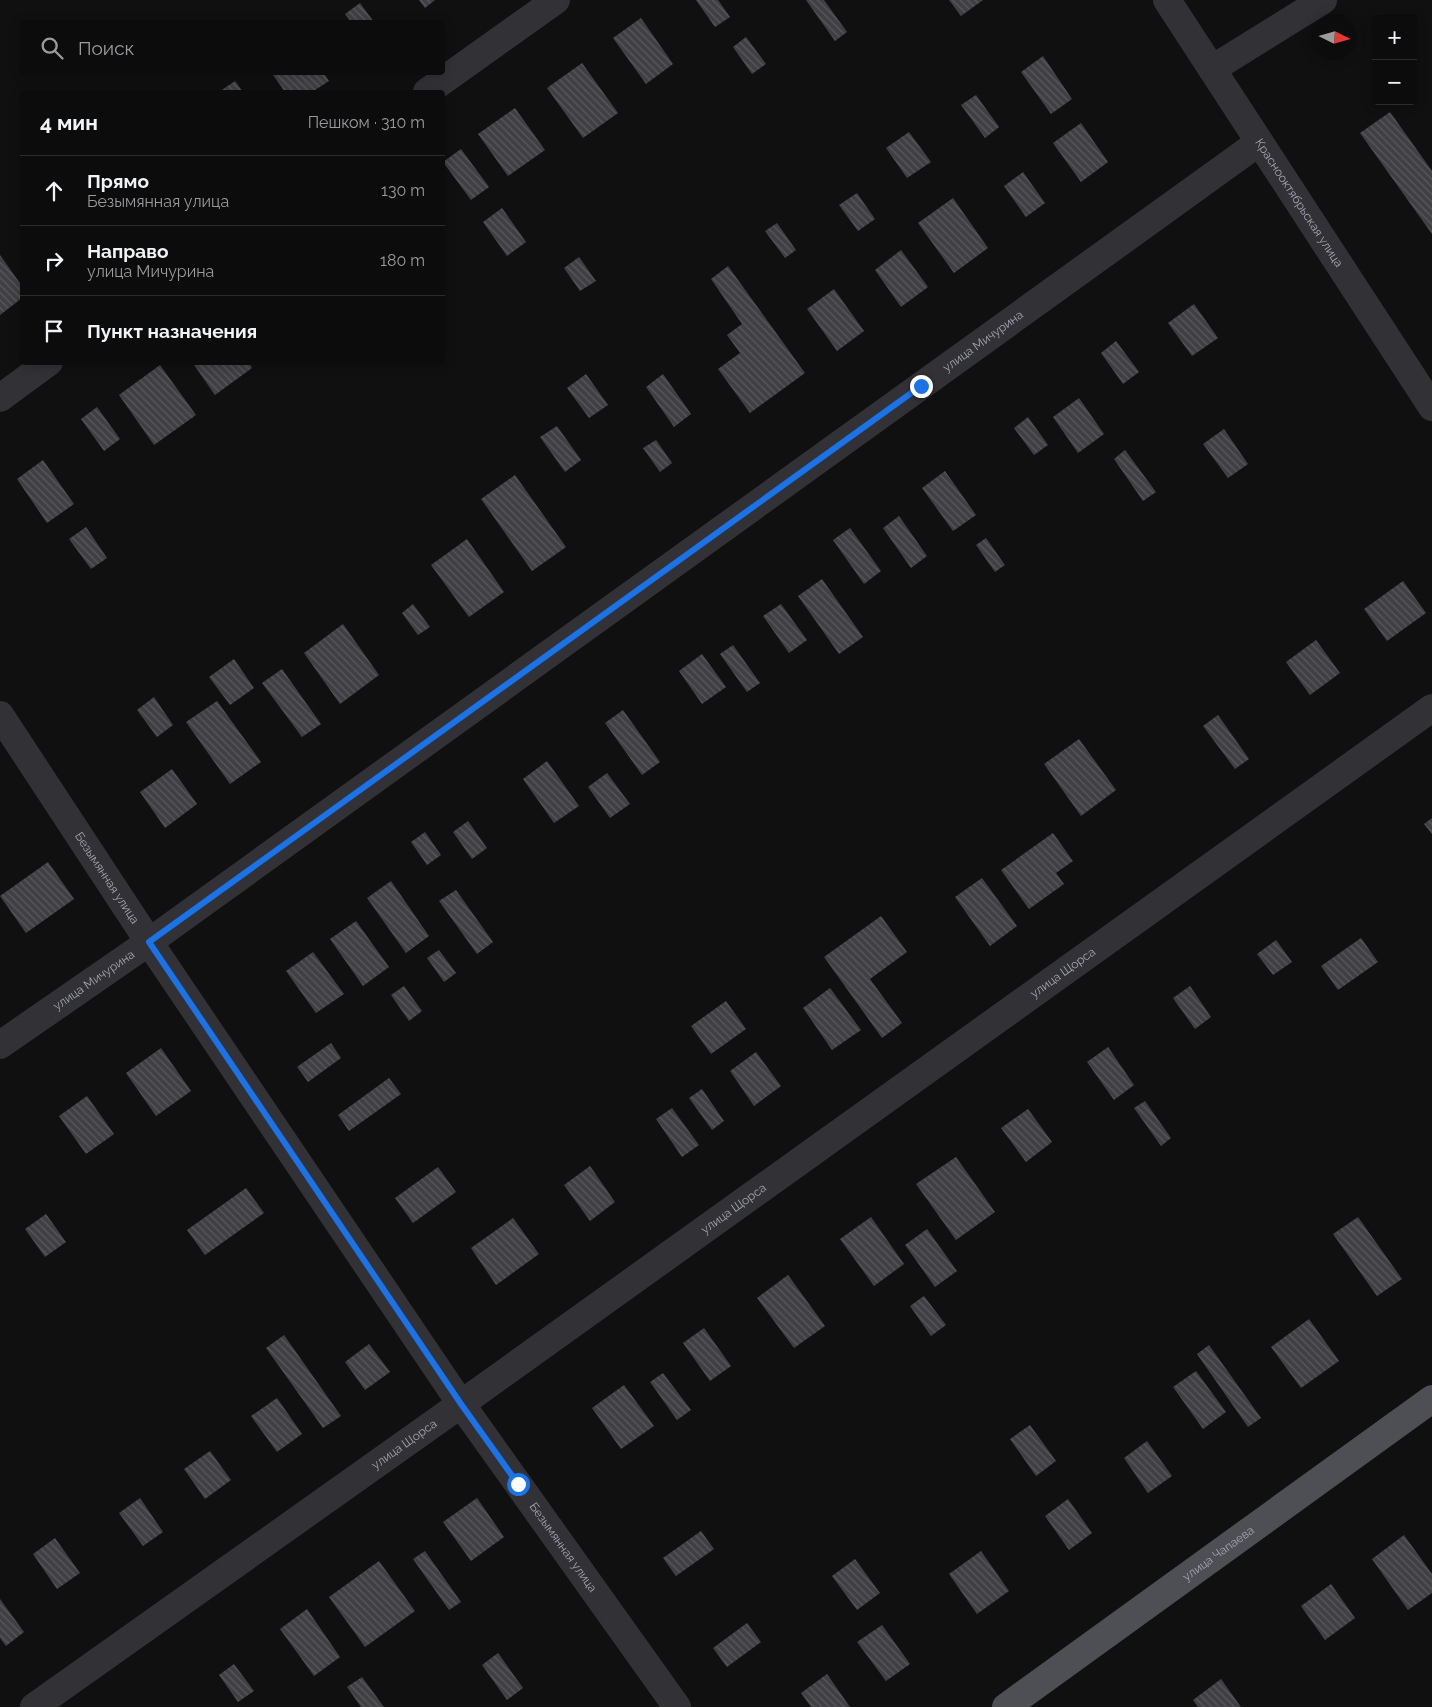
<!DOCTYPE html>
<html lang="ru">
<meta charset="utf-8">
<style>
body{margin:0;font-family:Raleway,sans-serif;background:#1a1a1b;color:#f1f3f6}
.controls{position:absolute;right:15px;top:15px;display:grid;overflow:hidden;border-radius:5px;box-shadow:0 2px 12px #0003}
.controls button{width:45px;height:45px;display:grid;place-items:center;padding:0;border:0;border-bottom:1px solid #2c2c2e;background:#0c0c0d;color:#f1f3f6;font:25px sans-serif}
.compass{position:absolute;left:1312px;top:15px;width:45px;height:45px;border-radius:50%;background:#0c0c0d;box-shadow:0 2px 12px #0003;rotate:95deg}
.stop{position:absolute;width:15px;height:15px;margin:-11px;border:4px solid #1a73e8;border-radius:50%;background:#fff}
.stop.end{background:#1a73e8;border-color:#fff;box-shadow:0 1px 5px #0008}
.list{margin:0;padding:0;list-style:none}
h2{display:flex;justify-content:space-between;align-items:center;height:65px;margin:0;padding:0 20px;font-size:21px}
h2 small{font-size:16px;font-weight:400;color:#9a9b9d}
.list li{display:grid;grid-template-columns:32px 1fr auto;gap:15px;align-items:center;box-sizing:border-box;height:70px;padding:0 20px;border-top:1px solid #2c2c2e}
.list b{display:block;font-size:19px;white-space:nowrap}
.list p{margin:0;font-size:16px;white-space:nowrap;color:#9a9b9d}
.list em{font-size:16px;font-style:normal;color:#9a9b9d}
.icon{flex:none;width:28px;height:28px;fill:none;stroke:currentColor;stroke-width:2;stroke-linecap:round;stroke-linejoin:round}
.map{position:relative;flex:none;width:1432px;height:1707px;overflow:hidden}
.search{position:absolute;background:#0c0c0d;box-shadow:0 2px 12px #0003;left:20px;top:20px;width:425px;height:55px;display:flex;align-items:center;gap:12px;box-sizing:border-box;padding:0 18px;border-radius:5px;color:#9a9b9d;font-size:19px}
.panel{position:absolute;background:#0c0c0d;box-shadow:0 2px 12px #0003;left:20px;top:90px;width:425px;height:275px;border-radius:5px}
.map>svg:first-child{display:block}
.building{fill:url(#building-back-hatch)}
.lines{fill:none;stroke-linecap:round;stroke-linejoin:round}
.minor{stroke:#323236;stroke-width:28}
.major{stroke:#4e4f55;stroke-width:28}
.route{stroke:#1a73e8;stroke-width:6}
.labels{text-anchor:middle;dominant-baseline:central;stroke-width:5;stroke-linejoin:round;paint-order:stroke}
.street-label{font-size:12px;fill:#a3a5b1;stroke:#0b0b0c}
</style>
<div class="map">
<svg width="1432" height="1707" viewBox="0 0 1432 1707">
<defs>
<pattern id="building-back-hatch" width="6" height="6" patternUnits="userSpaceOnUse" patternTransform="scale(1.25)"><rect width="6" height="6" fill="#404044"/><path d="M-1 5l2 2M0 0l6 6M5-1l2 2" fill="none" stroke="#58595d"/></pattern>
</defs>
<rect width="100%" height="100%" fill="#101011"/>
<!-- building -->
<g class="building">
<path d="M419,0h16l-10,8z"/>
<path d="M696,0h22l12,17 -15,10z"/>
<path d="M806,0h18l23,32 -12,9z"/>
<path d="M949,0h34l-22,16z"/>
<path d="M360,3l14,19h-23l-6,-8z"/>
<path d="M641,18l32,46 -27,20 -33,-46z"/>
<path d="M746,37l20,27 -14,10 -19,-27z"/>
<path d="M1043,56l29,43 -21,15 -30,-42z"/>
<path d="M582,63l36,50 -35,25 -36,-50z"/>
<path d="M271,72h52l6,9 -17,11h-27z"/>
<path d="M235,81l8,11h-24z"/>
<path d="M976,95l23,32 -14,11 -24,-33z"/>
<path d="M515,108l30,42 -37,26 -30,-42z"/>
<path d="M1390,112l42,59v63l-72,-101z"/>
<path d="M1081,123l27,39 -27,20 -28,-39z"/>
<path d="M909,132l22,30 -24,16 -21,-30z"/>
<path d="M461,149l28,38 -18,13 -28,-38z"/>
<path d="M1023,172l22,31 -19,14 -22,-31z"/>
<path d="M857,193l18,26 -17,12 -19,-26z"/>
<path d="M953,198l35,50 -34,25 -36,-50z"/>
<path d="M502,208l24,34 -19,14 -24,-34z"/>
<path d="M777,223l19,27 -11,8 -20,-27z"/>
<path d="M901,250l27,37 -27,20 -26,-37z"/>
<path d="M0,255l22,31v12l-22,17z"/>
<path d="M579,257l17,24 -16,10 -16,-23z"/>
<path d="M728,266l77,107 -55,40 -32,-44 22,-16 -13,-18 15,-11 -31,-45z"/>
<path d="M834,289l30,42 -27,20 -30,-42z"/>
<path d="M1194,304l24,34 -26,18 -24,-33z"/>
<path d="M1116,341l23,31 -16,12 -22,-31z"/>
<path d="M192,362h57l3,6 -37,27z"/>
<path d="M160,365l36,50 -42,30 -35,-50z"/>
<path d="M586,374l22,31 -19,13 -22,-30z"/>
<path d="M663,374l28,40 -17,13 -28,-40z"/>
<path d="M1079,398l25,36 -26,19 -25,-36z"/>
<path d="M97,407l23,32 -16,12 -23,-32z"/>
<path d="M1028,417l20,28 -14,10 -20,-27z"/>
<path d="M557,426l24,34 -16,12 -25,-35z"/>
<path d="M1224,429l24,35 -20,14 -25,-34z"/>
<path d="M656,440l16,23 -12,9 -17,-24z"/>
<path d="M1125,450l31,42 -13,9 -29,-42z"/>
<path d="M43,460l31,44 -27,19 -30,-44z"/>
<path d="M945,471l31,44 -23,16 -31,-43z"/>
<path d="M515,475l51,72 -34,24 -51,-72z"/>
<path d="M899,516l28,40 -16,12 -28,-40z"/>
<path d="M86,527l21,31 -16,11 -22,-30z"/>
<path d="M850,528l31,43 -17,13 -31,-44z"/>
<path d="M986,538l19,27 -10,7 -19,-27z"/>
<path d="M467,539l37,53 -35,25 -38,-52z"/>
<path d="M822,579l41,58 -24,17 -41,-58z"/>
<path d="M1403,581l23,32 -39,28 -23,-32z"/>
<path d="M413,604l17,23 -12,8 -16,-22z"/>
<path d="M781,604l26,36 -18,13 -26,-37z"/>
<path d="M343,624l36,51 -39,29 -36,-51z"/>
<path d="M1316,640l24,33 -30,22 -24,-33z"/>
<path d="M733,645l27,38 -13,9 -27,-38z"/>
<path d="M702,654l24,33 -24,17 -23,-33z"/>
<path d="M234,659l20,29 -24,17 -21,-28z"/>
<path d="M282,669l39,55 -19,13 -40,-54z"/>
<path d="M154,697l19,28 -16,12 -20,-27z"/>
<path d="M217,701l44,61 -31,22 -44,-62z"/>
<path d="M623,710l37,52 -18,13 -37,-52z"/>
<path d="M1218,715l31,44 -14,10 -32,-43z"/>
<path d="M1079,739l37,51 -35,26 -37,-52z"/>
<path d="M547,761l32,45 -25,17 -31,-44z"/>
<path d="M172,769l25,35 -32,24 -25,-36z"/>
<path d="M607,773l23,31 -20,14 -22,-31z"/>
<path d="M1432,818v16l-8,-10z"/>
<path d="M468,821l19,27 -15,11 -19,-27z"/>
<path d="M425,832l16,23 -14,10 -16,-23z"/>
<path d="M1053,833l20,28 -17,12 8,11 -35,25 -28,-39z"/>
<path d="M48,862l26,37 -48,34 -26,-37z"/>
<path d="M982,878l35,48 -27,20 -35,-49z"/>
<path d="M391,881l38,55 -23,17 -39,-55z"/>
<path d="M456,890l37,52 -16,12 -38,-53z"/>
<path d="M881,916l26,36 -37,27 32,44 -20,15 -58,-81z"/>
<path d="M356,921l33,46 -26,19 -33,-47z"/>
<path d="M1361,938l17,24 -40,28 -17,-24z"/>
<path d="M1276,940l16,22 -19,13 -16,-21z"/>
<path d="M439,950l17,23 -12,9 -17,-24z"/>
<path d="M313,952l31,42 -28,19 -30,-42z"/>
<path d="M404,986l18,25 -13,10 -18,-26z"/>
<path d="M1190,986l21,31 -16,12 -22,-31z"/>
<path d="M830,988l31,42 -29,20 -29,-42z"/>
<path d="M726,1001l20,28 -35,25 -20,-28z"/>
<path d="M331,1043l10,15 -33,24 -11,-15z"/>
<path d="M1108,1047l26,38 -20,15 -27,-38z"/>
<path d="M161,1048l30,43 -35,25 -30,-43z"/>
<path d="M756,1052l25,34 -27,20 -24,-35z"/>
<path d="M389,1078l12,16 -52,37 -11,-16z"/>
<path d="M702,1089l22,32 -12,9 -23,-32z"/>
<path d="M87,1096l27,38 -28,20 -27,-38z"/>
<path d="M1145,1101l26,37 -10,8 -27,-38z"/>
<path d="M672,1108l27,37 -17,12 -26,-38z"/>
<path d="M1028,1109l24,33 -26,20 -25,-34z"/>
<path d="M956,1157l39,55 -39,28 -40,-56z"/>
<path d="M590,1166l25,36 -25,19 -26,-36z"/>
<path d="M438,1167l18,25 -43,31 -18,-25z"/>
<path d="M246,1188l18,25 -59,42 -18,-25z"/>
<path d="M46,1214l20,28 -21,15 -20,-28z"/>
<path d="M871,1217l33,47 -30,22 -34,-47z"/>
<path d="M1358,1217l44,62 -25,17 -44,-62z"/>
<path d="M513,1218l26,36 -43,31 -25,-37z"/>
<path d="M927,1229l30,42 -22,16 -30,-42z"/>
<path d="M788,1275l37,51 -31,22 -37,-50z"/>
<path d="M924,1296l22,29 -15,11 -21,-30z"/>
<path d="M1309,1319l30,42 -38,27 -30,-41z"/>
<path d="M704,1328l27,38 -21,15 -27,-38z"/>
<path d="M284,1335l57,81 -18,12 -57,-80z"/>
<path d="M369,1344l21,28 -25,18 -20,-28z"/>
<path d="M1209,1345l52,73 -13,9 -51,-73z"/>
<path d="M1196,1371l30,41 -23,17 -30,-42z"/>
<path d="M663,1373l28,37 -14,10 -27,-38z"/>
<path d="M624,1385l30,41 -33,23 -29,-41z"/>
<path d="M277,1398l25,36 -25,18 -26,-36z"/>
<path d="M1030,1425l26,36 -20,15 -26,-37z"/>
<path d="M1147,1441l25,35 -24,17 -24,-35z"/>
<path d="M210,1451l21,29 -26,19 -21,-30z"/>
<path d="M140,1498l23,34 -20,14 -24,-33z"/>
<path d="M477,1498l27,39 -33,24 -28,-39z"/>
<path d="M1068,1499l24,34 -23,17 -24,-34z"/>
<path d="M701,1531l13,18 -38,27 -13,-18z"/>
<path d="M1404,1535l28,39v19l-24,17 -36,-51z"/>
<path d="M55,1538l25,35 -23,16 -24,-35z"/>
<path d="M425,1551l36,51 -12,8 -36,-51z"/>
<path d="M981,1551l28,40 -32,23 -28,-40z"/>
<path d="M855,1559l25,34 -23,17 -25,-34z"/>
<path d="M379,1561l36,50 -50,36 -36,-50z"/>
<path d="M1331,1584l24,34 -30,22 -24,-34z"/>
<path d="M0,1599l24,33 -18,14 -6,-8z"/>
<path d="M307,1609l33,48 -26,19 -34,-47z"/>
<path d="M747,1623l14,19 -34,25 -14,-19z"/>
<path d="M882,1625l28,39 -24,17 -29,-39z"/>
<path d="M498,1653l25,35 -16,12 -25,-35z"/>
<path d="M234,1664l20,27 -16,11 -19,-27z"/>
<path d="M827,1674l23,33h-39l-10,-14z"/>
<path d="M362,1677l22,30h-23l-14,-20z"/>
<path d="M1221,1679l20,28h-43l-5,-7z"/>
</g>
<g class="lines">
<!-- minor -->
<g class="minor">
<path id="s1" d="M1167,0l265,407"/>
<path d="M1212,69l111,-69"/>
<path d="M427,92l129,-92"/>
<path d="M0,398l49,-36"/>
<path id="s2" d="M0,715l149,227 312,462 216,303"/>
<path id="s3" d="M0,1045l149,-103 1109,-799"/>
<path id="s4" d="M34,1707l427,-303 971,-696"/>
</g>
<!-- major -->
<path class="major" id="s5" d="M1006,1707l426,-308"/>
</g>
<g class="lines">
<!-- route -->
<path class="route" d="M518,1484l-57,-80 -312,-462 772,-556"/>
</g>
<g class="labels">
<!-- street labels -->
<g class="street-label">
<text stroke="none"><textPath href="#s1" startOffset="242">Краснооктябрьская улица</textPath></text>
<text stroke="none"><textPath href="#s3" startOffset="1209">улица Мичурина</textPath></text>
<text stroke="none"><textPath href="#s2" startOffset="195">Безымянная улица</textPath></text>
<text stroke="none"><textPath href="#s4" startOffset="1264">улица Щорса</textPath></text>
<text stroke="none"><textPath href="#s3" startOffset="114">улица Мичурина</textPath></text>
<text stroke="none"><textPath href="#s4" startOffset="859">улица Щорса</textPath></text>
<text stroke="none"><textPath href="#s4" startOffset="454">улица Щорса</textPath></text>
<text stroke="none"><textPath href="#s2" startOffset="1005">Безымянная улица</textPath></text>
<text stroke="none"><textPath href="#s5" startOffset="262">улица Чапаева</textPath></text>
</g>
</g>
</svg>
<div class="controls">
<button>+</button>
<button>−</button>
</div>
<svg class="compass" viewBox="-18 -18 36 36"><path d="M0-13l5 13h-10z" fill="#e53935"/><path d="M0 13l5-13h-10z" fill="#9a9b9d"/></svg>
<div class="stop" style="left:518px;top:1484px"></div>
<div class="stop end" style="left:921px;top:386px"></div>
<div class="search"><svg class="icon" aria-label="search" viewBox="0 0 24 24"><circle cx="10" cy="10" r="6"/><path d="M15 15l6 6"/></svg>Поиск</div>
<section class="panel">
<h2>4 мин<small>Пешком · 310 m</small></h2>
<ul class="list">
<li><svg class="icon" aria-label="ahead" viewBox="0 0 24 24"><path d="M12 20V5M6 11l6-6 6 6"/></svg><div><b>Прямо</b><p>Безымянная улица</p></div><em>130 m</em></li>
<li><svg class="icon" aria-label="right" viewBox="0 0 24 24"><path d="M7 20v-9h11M14 6l5 5-5 5"/></svg><div><b>Направо</b><p>улица Мичурина</p></div><em>180 m</em></li>
<li><svg class="icon" aria-label="arrive" viewBox="0 0 24 24"><path d="M6 21V4h12l-3 4 3 4H6"/></svg><div><b>Пункт назначения</b></div></li>
</ul>
</section>
</div>
